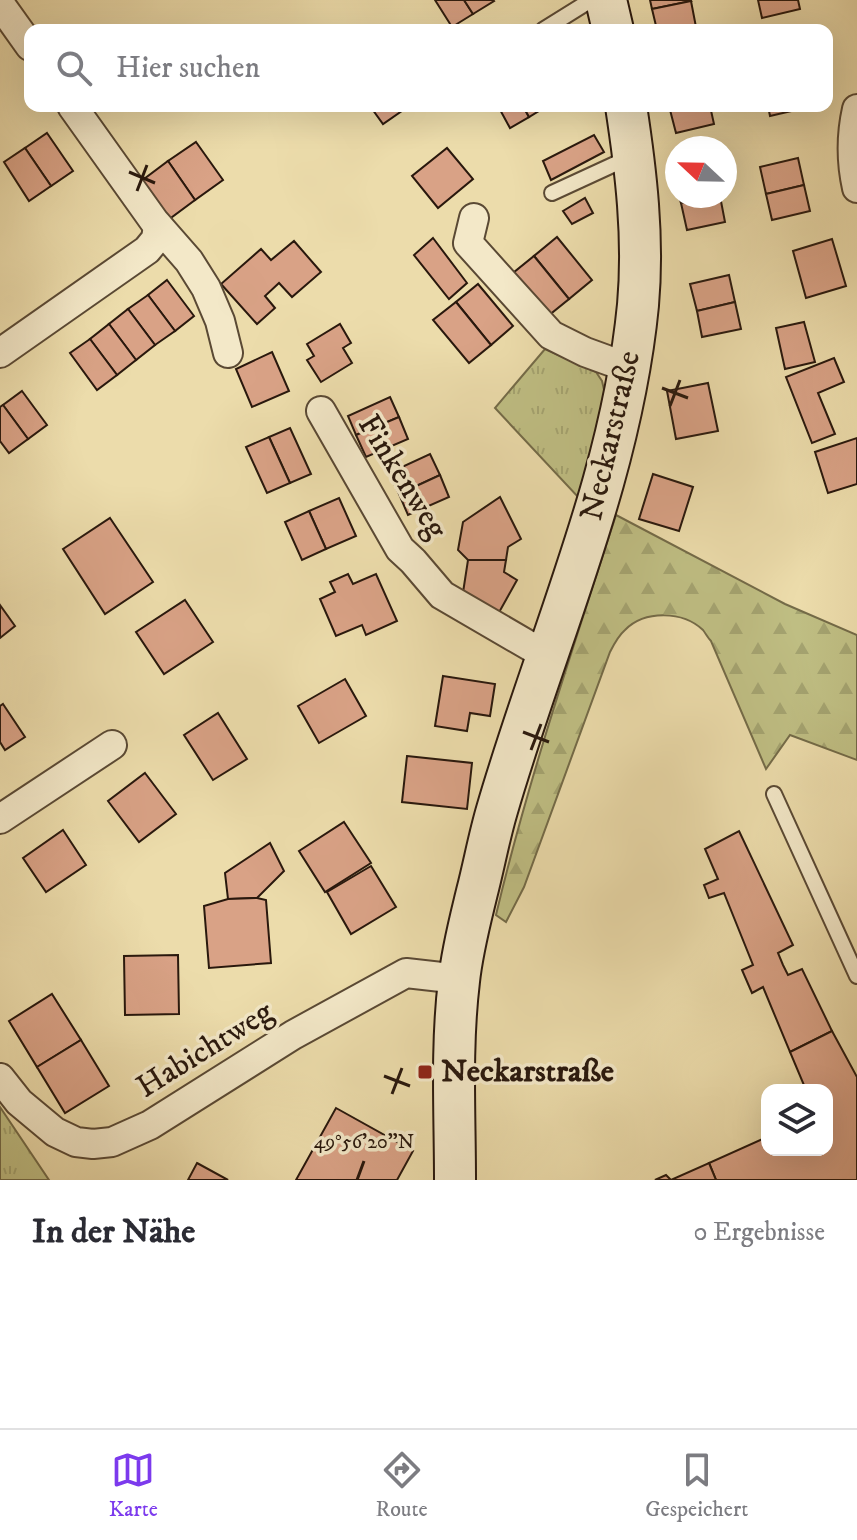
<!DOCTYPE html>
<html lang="de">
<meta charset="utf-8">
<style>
body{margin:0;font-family:"IM FELL DW Pica",serif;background:#f7f7f7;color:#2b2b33}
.controls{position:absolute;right:24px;bottom:24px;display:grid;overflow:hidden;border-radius:16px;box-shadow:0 8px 32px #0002}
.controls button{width:72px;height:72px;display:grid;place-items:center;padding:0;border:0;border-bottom:2px solid #e1e1e2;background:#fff;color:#2b2b33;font:40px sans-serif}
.compass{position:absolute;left:665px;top:136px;width:72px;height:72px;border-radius:50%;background:#fff;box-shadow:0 8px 32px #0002;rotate:292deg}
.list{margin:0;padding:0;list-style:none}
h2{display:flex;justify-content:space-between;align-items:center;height:104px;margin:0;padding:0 32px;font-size:34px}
h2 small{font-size:26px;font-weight:400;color:#7c7c81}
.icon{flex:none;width:44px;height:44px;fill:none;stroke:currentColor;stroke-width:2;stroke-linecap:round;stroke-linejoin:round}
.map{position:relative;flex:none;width:857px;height:1180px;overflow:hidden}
.search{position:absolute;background:#fff;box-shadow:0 8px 32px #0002;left:24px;right:24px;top:24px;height:88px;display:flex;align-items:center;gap:20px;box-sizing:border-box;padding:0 28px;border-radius:16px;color:#7c7c81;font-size:30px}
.sheet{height:248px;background:#fff}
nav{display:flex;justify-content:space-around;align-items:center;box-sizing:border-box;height:112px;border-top:2px solid #e1e1e2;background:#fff;font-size:22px;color:#7c7c81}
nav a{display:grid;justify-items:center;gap:4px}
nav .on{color:#7c3aed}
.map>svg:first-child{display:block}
.forest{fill:url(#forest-firs);stroke:#746b48;stroke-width:2}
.park{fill:url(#park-tufts);stroke:#746b48;stroke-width:2}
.building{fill:#d9a286;stroke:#29180d;stroke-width:2}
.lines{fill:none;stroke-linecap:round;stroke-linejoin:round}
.lane-casing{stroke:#5a4934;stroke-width:18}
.street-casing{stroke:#5a4934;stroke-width:32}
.secondary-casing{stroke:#29180d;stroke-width:44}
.lane{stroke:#f3e8c8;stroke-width:14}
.street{stroke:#f3e8c8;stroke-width:28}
.secondary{stroke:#f3e8c8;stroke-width:40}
.ticks{fill:none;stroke:#29180d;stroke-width:3}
.poi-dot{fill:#8f2418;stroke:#f3e8c8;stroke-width:3}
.labels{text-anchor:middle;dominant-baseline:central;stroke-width:7;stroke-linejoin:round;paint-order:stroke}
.street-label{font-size:32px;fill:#29180d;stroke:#f3e8c8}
.poi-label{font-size:32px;font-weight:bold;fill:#29180d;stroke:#f3e8c8;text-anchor:start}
.ticks-label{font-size:20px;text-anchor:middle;fill:#29180d;stroke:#f3e8c8;stroke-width:7;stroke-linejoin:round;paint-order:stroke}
</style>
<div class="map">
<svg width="857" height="1180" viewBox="0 0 857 1180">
<defs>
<pattern id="forest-firs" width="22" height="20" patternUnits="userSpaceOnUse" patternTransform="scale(2)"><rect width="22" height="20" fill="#bfbe83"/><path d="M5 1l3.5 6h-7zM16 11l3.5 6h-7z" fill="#a4a370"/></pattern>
<pattern id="park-tufts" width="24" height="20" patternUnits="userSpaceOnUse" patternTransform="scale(2)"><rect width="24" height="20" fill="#bfbe83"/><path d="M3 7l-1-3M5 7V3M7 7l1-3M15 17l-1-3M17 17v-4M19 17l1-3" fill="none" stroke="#a4a370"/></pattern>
</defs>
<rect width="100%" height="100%" fill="#ecdcab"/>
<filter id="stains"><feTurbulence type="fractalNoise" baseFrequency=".0025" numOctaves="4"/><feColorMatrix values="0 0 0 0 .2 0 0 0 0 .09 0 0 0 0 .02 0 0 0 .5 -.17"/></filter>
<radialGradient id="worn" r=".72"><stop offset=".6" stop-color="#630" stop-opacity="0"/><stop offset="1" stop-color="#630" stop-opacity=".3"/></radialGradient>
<!-- forest -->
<path class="forest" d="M616,515l169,89 72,31v125l-67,-25 -24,34 -55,-128c-3,-3 -5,-7 -8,-11 -20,-19 -58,-20 -78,0 -7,6 -11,14 -15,22l-86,235 -18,35 -10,-7c32,-135 77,-267 120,-400z"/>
<!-- park -->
<g class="park">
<path d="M545,349l51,23 6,9 3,13 -26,104 -84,-90z"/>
<path d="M0,1107l49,73h-49z"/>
</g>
<!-- building -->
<g class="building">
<path d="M435,0h29l9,14 -21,13z"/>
<path d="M464,0h29l1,1 -21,13z"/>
<path d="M650,0h40l1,1 -39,8z"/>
<path d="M758,0h40l2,9 -38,9z"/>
<path d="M691,1l5,26 -12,3h-27l-5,-21z"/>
<path d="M370,106h39l-26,18z"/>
<path d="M498,106h25l6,11 -19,11z"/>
<path d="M523,106h24l-18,11z"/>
<path d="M669,106h41l4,18 -38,9z"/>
<path d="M768,106h40l1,1 -39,9z"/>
<path d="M47,133l26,38 -22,15 -26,-38z"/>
<path d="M594,135l10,17 -53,28 -8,-19z"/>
<path d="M196,142l27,38 -28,20 -27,-39z"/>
<path d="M25,148l26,38 -22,15 -25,-39z"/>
<path d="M447,148l26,31 -35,29 -26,-32z"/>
<path d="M798,158l6,27 -38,9 -6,-27z"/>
<path d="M168,161l27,39 -27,20 -28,-38z"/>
<path d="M804,185l6,26 -38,9 -6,-26z"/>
<path d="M679,196h34l-32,7z"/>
<path d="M713,196h7l5,26 -38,8 -6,-27z"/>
<path d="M585,198l8,15 -21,11 -9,-13z"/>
<path d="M557,237l35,43 -23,19 -35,-43z"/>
<path d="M433,238l34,45 -18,16 -35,-44z"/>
<path d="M832,239l14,47 -40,12 -13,-47z"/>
<path d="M294,241l27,31 -29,25 -13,-14 -14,13 10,12 -18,16 -36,-40 40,-35 10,11z"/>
<path d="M534,256l35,43 -21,17 -35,-43z"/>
<path d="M729,275l6,27 -38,9 -7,-27z"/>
<path d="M167,280l27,36 -19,15 -27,-36z"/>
<path d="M478,284l35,42 -22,19 -35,-43z"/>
<path d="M148,295l27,36 -20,14 -27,-36z"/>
<path d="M456,302l35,43 -22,18 -36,-43z"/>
<path d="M735,302l6,27 -39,8 -5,-26z"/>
<path d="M128,309l27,36 -19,15 -27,-36z"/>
<path d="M804,322l11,40 -30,7 -9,-41z"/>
<path d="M109,324l27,36 -19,15 -27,-36z"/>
<path d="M340,324l11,19 -8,5 9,15 -31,19 -14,-22 7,-4 -7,-12z"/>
<path d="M90,339l27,36 -20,15 -27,-37z"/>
<path d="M272,352l17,39 -37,16 -16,-38z"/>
<path d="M834,358l10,24 -26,11 17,41 -23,9 -26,-66z"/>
<path d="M708,383l10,48 -42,8 -9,-48z"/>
<path d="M22,391l25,34 -19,14 -25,-34z"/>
<path d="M390,397l9,20 -43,18 -8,-19z"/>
<path d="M3,405l25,34 -19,14 -9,-12v-34z"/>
<path d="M399,417l9,22 -42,18 -10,-22z"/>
<path d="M290,428l21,46 -21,9 -21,-46z"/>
<path d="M269,437l21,46 -23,10 -21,-46z"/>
<path d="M857,438v46l-29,9 -13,-41z"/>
<path d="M430,454l10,21 -41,19 -10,-21z"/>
<path d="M653,474l40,13 -14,44 -40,-12z"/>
<path d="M440,475l9,22 -41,18 -9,-21z"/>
<path d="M500,497l21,42 -13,8 -2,13h-38l-10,-10 5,-28z"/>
<path d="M339,498l17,38 -30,13 -17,-38z"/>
<path d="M309,511l17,38 -24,11 -17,-38z"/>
<path d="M110,518l43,64 -48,32 -42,-65z"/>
<path d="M468,560h38l-2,12 13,8 -20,36 -35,-17z"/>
<path d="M348,574l5,10 23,-10 21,47 -31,14 -4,-10 -26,11 -16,-37 15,-7 -5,-10z"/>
<path d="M185,600l28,42 -49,32 -28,-42z"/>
<path d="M0,605l15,21 -15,12z"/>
<path d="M443,676l52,8 -5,32 -20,-3 -3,18 -32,-5z"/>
<path d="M345,679l21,37 -47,27 -21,-37z"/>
<path d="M3,704l22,33 -20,13 -5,-8v-36z"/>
<path d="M218,713l29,46 -34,21 -29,-45z"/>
<path d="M407,756l65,7 -5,46 -65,-7z"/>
<path d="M145,773l31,41 -37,28 -31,-41z"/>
<path d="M344,822l27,41 -46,29 -26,-41z"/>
<path d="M63,830l23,35 -40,27 -23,-34z"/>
<path d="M739,831l54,114 -15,8 5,12 5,10 14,-6 30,62 -42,21 -27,-65 -11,6 -10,-23 11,-5 -29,-72 -15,5 -5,-13 14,-6 -13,-30z"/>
<path d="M270,843l14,28 -27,27 -29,1 -3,-26z"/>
<path d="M371,866l25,41 -45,27 -24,-42z"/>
<path d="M257,898l9,2 5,63 -62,5 -5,-62 24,-7z"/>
<path d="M178,955l1,59 -54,1 -1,-59z"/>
<path d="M52,994l29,46 -44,27 -28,-46z"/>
<path d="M832,1031l25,46v103h-141l-7,-17 58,-26v13h60v-60h-21l-16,-38z"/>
<path d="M81,1040l28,46 -44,27 -28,-46z"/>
<path d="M336,1108l77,43 -16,29h-101z"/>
<path d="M197,1163l31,17h-40z"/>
<path d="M709,1163l7,17h-61l11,-5 5,5z"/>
</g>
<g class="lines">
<defs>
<g id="lane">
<path d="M543,30l48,-30"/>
<path d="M552,193l76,-35"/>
<path d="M774,794l83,182"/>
</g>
<g id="street">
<path d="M0,4l30,42"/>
<path d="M72,106l82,115 35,40 17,27 14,33 8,32"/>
<path d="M857,109c-6,27 -6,52 0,79"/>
<path d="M474,218l-6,25 83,92 34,17 44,16"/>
<path d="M0,353l147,-103 9,-11 2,-13"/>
<path d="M321,411l79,138 13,12 29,34 105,61"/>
<path d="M0,819l112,-74"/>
<path d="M0,1078l19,24 36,30 21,10 17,2 19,-2 38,-17 143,-90 113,-62 53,6"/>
</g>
<g id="secondary">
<path d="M606,0l7,30"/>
<path d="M455,1180c0,-66 -4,-133 4,-199 3,-30 11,-60 18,-89 7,-27 12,-55 20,-82 49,-169 124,-329 141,-505 6,-67 -2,-134 -12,-199"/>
</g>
</defs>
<!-- lane casing -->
<use href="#lane" class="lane-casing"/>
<!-- street casing -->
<use href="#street" class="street-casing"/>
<!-- secondary casing -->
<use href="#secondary" class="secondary-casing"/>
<!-- lane -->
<use href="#lane" class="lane"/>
<!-- street -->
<use href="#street" class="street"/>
<!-- secondary -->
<use href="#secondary" class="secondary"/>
</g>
<!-- ticks -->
<path class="ticks" d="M129,172l26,11M137,191l10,-26M662,388l26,10M670,406l10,-26M523,732l26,10M531,750l10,-26M384,1076l26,10M392,1094l10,-26M357,1180l7,-19"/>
<!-- markers -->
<rect class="poi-dot" x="417" y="1064" width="16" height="16" rx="4"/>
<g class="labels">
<!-- street labels -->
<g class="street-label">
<text transform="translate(611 436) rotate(-77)">Neckarstraße</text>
<text transform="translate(402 477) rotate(58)">Finkenweg</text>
<text transform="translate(205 1050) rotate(-32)">Habichtweg</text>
</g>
<!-- poi labels -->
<g class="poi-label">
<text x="441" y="1072">Neckarstraße</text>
</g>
</g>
<g class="ticks-label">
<text x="364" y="1148">49°56'20"N</text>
</g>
<rect width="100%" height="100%" filter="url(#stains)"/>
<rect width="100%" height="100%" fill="url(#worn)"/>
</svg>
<div class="controls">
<button><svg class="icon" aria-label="layers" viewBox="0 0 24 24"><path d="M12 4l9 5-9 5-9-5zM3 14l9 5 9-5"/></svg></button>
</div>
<svg class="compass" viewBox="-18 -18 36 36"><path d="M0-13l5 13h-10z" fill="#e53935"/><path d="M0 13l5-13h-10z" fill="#7c7c81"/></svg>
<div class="search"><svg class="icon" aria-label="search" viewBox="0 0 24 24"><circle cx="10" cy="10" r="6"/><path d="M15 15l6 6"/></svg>Hier suchen</div>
</div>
<section class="sheet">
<h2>In der Nähe<small>0 Ergebnisse</small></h2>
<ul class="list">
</ul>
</section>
<nav>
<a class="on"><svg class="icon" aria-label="map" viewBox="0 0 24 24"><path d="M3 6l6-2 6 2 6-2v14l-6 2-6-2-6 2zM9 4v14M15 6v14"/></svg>Karte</a>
<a><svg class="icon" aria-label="directions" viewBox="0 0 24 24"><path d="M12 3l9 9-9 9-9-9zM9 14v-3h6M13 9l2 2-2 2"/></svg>Route</a>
<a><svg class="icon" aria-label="saved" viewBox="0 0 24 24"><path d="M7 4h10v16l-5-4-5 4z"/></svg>Gespeichert</a>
</nav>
